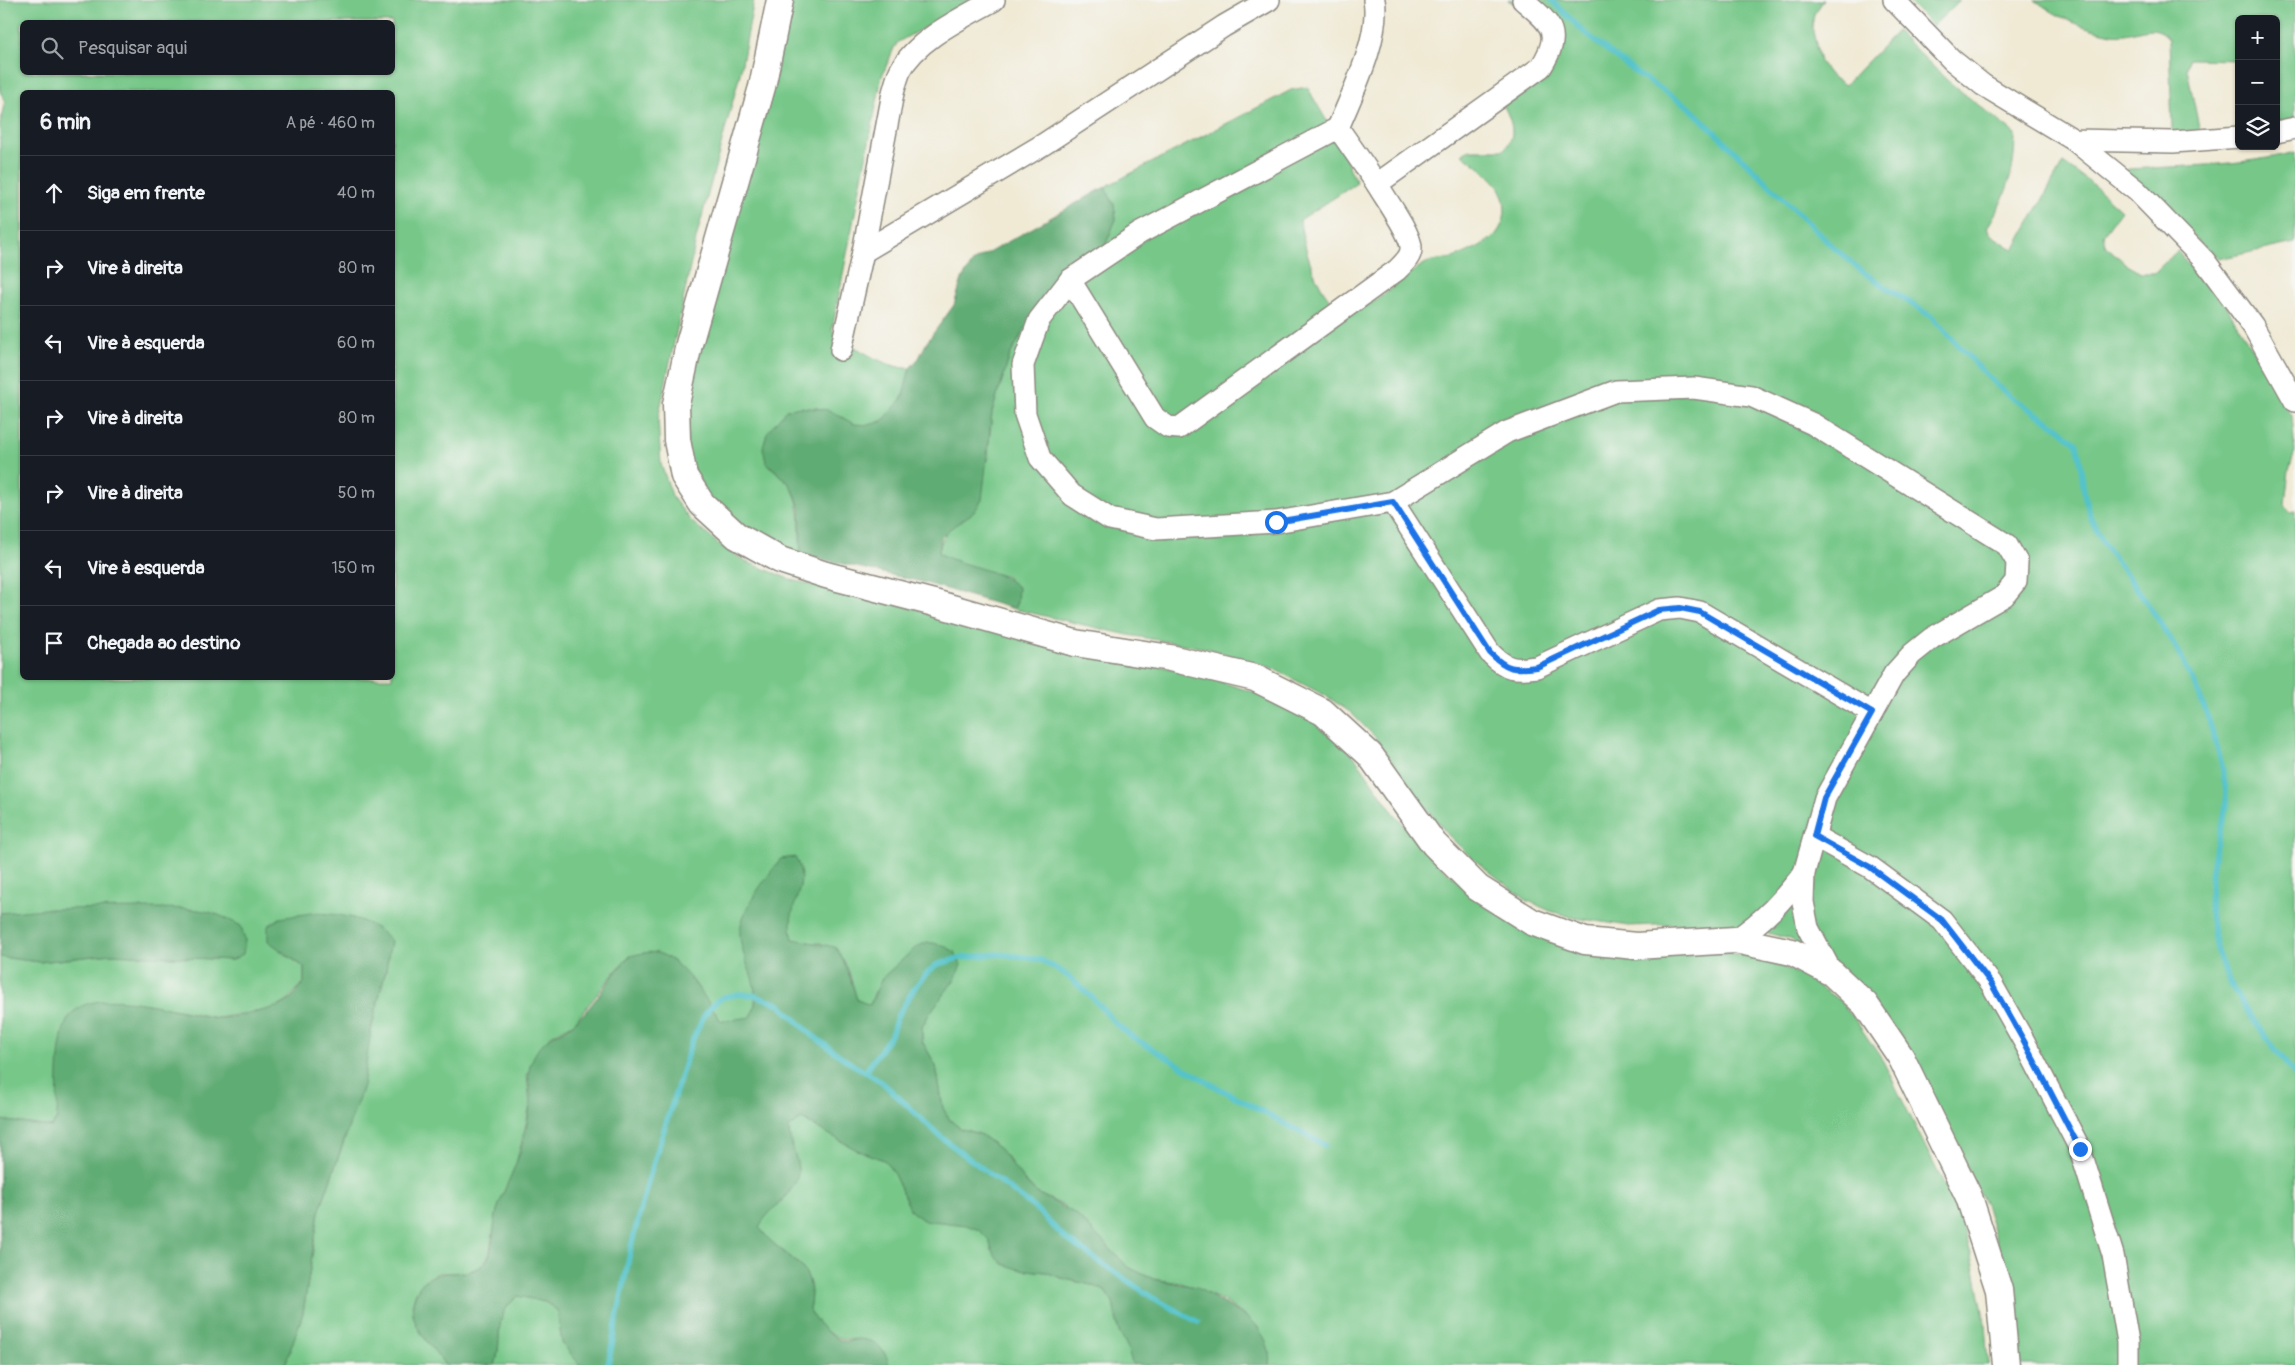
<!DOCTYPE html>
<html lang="pt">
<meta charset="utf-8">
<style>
body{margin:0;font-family:Pangolin,sans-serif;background:#20242c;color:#f1f3f6}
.controls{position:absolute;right:15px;top:15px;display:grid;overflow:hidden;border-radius:8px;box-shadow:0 1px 4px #0004}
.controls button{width:45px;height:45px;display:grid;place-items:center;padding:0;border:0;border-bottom:1px solid #363941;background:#171b24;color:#f1f3f6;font:25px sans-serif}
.stop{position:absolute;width:15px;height:15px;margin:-11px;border:4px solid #1a73e8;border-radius:50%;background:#fff}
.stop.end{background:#1a73e8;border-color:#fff;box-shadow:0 1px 5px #0008}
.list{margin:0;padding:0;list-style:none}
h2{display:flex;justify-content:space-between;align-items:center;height:65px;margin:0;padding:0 20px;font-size:21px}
h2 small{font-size:16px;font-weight:400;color:#9ea1a6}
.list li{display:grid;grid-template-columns:32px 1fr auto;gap:15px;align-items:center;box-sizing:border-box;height:75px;padding:0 20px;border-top:1px solid #363941}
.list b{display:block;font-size:19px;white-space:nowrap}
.list em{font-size:16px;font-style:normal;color:#9ea1a6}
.icon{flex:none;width:28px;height:28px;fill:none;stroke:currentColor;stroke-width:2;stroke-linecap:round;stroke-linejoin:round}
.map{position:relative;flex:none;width:2295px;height:1365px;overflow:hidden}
.search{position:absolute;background:#171b24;box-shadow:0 1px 4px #0004;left:20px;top:20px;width:375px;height:55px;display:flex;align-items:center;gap:12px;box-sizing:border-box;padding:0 18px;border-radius:8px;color:#9ea1a6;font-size:19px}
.panel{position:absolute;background:#171b24;box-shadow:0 1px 4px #0004;left:20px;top:90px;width:375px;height:590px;border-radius:8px}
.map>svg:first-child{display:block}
.green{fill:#76c788;stroke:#50795a;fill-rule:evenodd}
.forest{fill:#60ac74;stroke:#466c50}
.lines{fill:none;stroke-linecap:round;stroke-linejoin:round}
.stream{stroke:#55c3c9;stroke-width:5.5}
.minor-casing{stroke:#8e8a80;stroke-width:24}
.tertiary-casing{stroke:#8e8a80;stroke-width:29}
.minor{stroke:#fff;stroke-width:21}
.tertiary{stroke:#fff;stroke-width:26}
.route{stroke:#1a73e8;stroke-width:6}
</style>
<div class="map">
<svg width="2295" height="1365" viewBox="0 0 2295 1365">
<rect width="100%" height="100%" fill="#f6f6f2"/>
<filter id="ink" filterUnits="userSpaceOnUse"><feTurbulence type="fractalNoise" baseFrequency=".02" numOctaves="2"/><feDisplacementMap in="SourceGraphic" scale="10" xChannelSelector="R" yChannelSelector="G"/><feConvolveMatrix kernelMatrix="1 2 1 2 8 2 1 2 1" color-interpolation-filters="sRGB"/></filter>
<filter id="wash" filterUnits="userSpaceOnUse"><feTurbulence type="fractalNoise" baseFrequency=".0096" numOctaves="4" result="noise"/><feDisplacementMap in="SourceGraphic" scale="20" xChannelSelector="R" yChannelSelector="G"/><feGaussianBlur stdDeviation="1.12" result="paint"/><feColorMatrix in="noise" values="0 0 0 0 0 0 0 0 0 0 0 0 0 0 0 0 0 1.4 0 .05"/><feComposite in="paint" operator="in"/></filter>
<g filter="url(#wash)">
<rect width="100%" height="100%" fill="#f0ead5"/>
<!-- green -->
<g class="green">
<path d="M0,0h754l-14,74 -44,165 -38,180 3,45 12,34 18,23 30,25 24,15 47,19 411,96 59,19 50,25 43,37 35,51 40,49 63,54 214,40 39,4 35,11 24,11 34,23 13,15 31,46 77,156 14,47 11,59 3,42h-719l1,-12 -24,-36 -24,-17 -40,-17 -29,-4 -25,-12 -64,-61 -27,-13 -21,-21 -7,-13 -29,-25 -19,-5 -11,-9 -7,-12 -7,-42 -14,-25v-14l7,-13 -54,-23 -5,14 -13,-5 -8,-28 -6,-13 -22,-16h-14l-14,-4 -4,-14 3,-14 -45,52c8,18 12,36 4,55l-30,3 -29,-42 -72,-13 -46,57 -25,14 -22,38 3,30 -3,15 -11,44 -19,46 -8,46 -9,11 -13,5 -29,1 -13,7 -9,11 -4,14 10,29 23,31h-160l18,-52 16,-101 27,-76 40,-167 -32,-51 -28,-4 -31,1 -15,36 24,16v15l-19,21 -13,6 -54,9 -70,-14 -30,-3 -56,35 -5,82 -6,9 -51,-7v-163l40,5 71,-8 121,6 -232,-47v-789l5,-24 -5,-8zM22,22h370v50h-370zM22,92h370v586h-370z"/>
<path d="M782,0h193l-77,42 -4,6 -12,28 -50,254c15,14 57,40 78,38 -2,9 -4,18 -7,27 -6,19 -29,36 -49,29 -14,-4 -23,-13 -40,-17l-48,55c7,8 17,14 23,22 15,21 9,46 12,70l-43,-18 -47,-34 -23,-45 -2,-35 11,-59z"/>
<path d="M1508,0h316l-10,14 -2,13 8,35 11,14 14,9 52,-54 51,50 67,53c0,39 -8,61 -28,94l3,6 24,16 49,-87 28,20 30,27 -18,25 2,10 23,21 13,7h13l23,-22 50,56 65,109 3,36 -6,18 -4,34 5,8 5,-1v854h-279l-15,-107 -15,-51 -79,-160 -115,-107 -41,-12 -43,-5 -79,3 -54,-8 -25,-7 -24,-11 -54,-42 -22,-21 -38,-46 -35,-52 -27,-27 -24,-16 -54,-28 -62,-19 -82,-14 -114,-26 3,-7 -10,-25 -56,-17 -12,-7c3,-24 17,-29 35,-41l14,-56 4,-44 18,-57 14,-25 19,-23 62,-61 11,-27 -2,-14 -9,-18 186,-97 16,-3 21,36 29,60 -57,37c3,25 23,106 62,88 21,-9 41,-32 62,-44 11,-6 25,-3 37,-9 11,-5 27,-12 35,-21 13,-16 11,-38 -2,-53 -9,-10 -21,-18 -32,-27l8,-4h33c20,-17 2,-42 -9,-60l58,-23 7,-7c-1,-22 -32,-49 -51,-60z"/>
<path d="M1907,0h53l-27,26z"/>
<path d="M2035,0h260v124l-19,3v-108h-37v41l-50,-1 -2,10 14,68 -25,1 -4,-9 -3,-90c-15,-21 -37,-1 -57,-5 -29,-6 -54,-16 -77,-34z"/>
<path d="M2295,152v91l-77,16 -93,-85 3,-5c55,-3 113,-3 167,-17z"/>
<path d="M802,1119l55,31 27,10 9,12 18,39 12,9 43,4 13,6 10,10 4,13 25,16 28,3 15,6 30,7 14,6 8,12 6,29 7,12 7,21h-244l-31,-26c-24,3 -36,-9 -49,-29 11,-51 -27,-49 -50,-83l7,-12 22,-20 10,-26 -9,-28v-14z"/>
<path d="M518,1296l27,6 12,8 5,33 18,22h-85c9,-30 -4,-48 23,-69z"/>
</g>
<!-- forest -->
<g class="forest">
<path d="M1105,187l9,18 2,14 -11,27 -62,61 -19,23 -14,25 -18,57 -10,88 -8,12 -23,16 -10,10 -2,15c25,15 57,14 79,34l-1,15 -3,7 -88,-26 -125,-29 -1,-46 -5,-14 -7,-12 -22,-20 -3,-14 4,-15 19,-23 14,-3 29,3 25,14 15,1 14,-4 20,-24 7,-29 9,-10 8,-16 27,-37 8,-26 12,-18z"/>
<path d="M795,857c18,31 -12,49 -2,82l42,8c12,17 16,34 22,53l13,5 12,-27 33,-30 12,-6 16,3 12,7 6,13 -6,14 -26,35 -7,13v14l14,25 7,42 7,12 11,9 19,5 20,15 26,34 11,10 39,21 52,53 25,12 43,8 50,30 11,9 8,13 5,14 -1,12h-136l-7,-21 -7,-12 -6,-29 -8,-12 -14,-6 -30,-7 -15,-6 -28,-3 -15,-5 -10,-11 -4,-13 -10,-10 -13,-5 -43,-5 -12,-9 -18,-39 -9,-12 -27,-10 -55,-31 -13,8c0,18 8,28 9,42 1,24 -29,38 -39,58 24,36 60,31 50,83 8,12 20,28 35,31 5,1 11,-2 16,-2 16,1 26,11 29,26h-309l-18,-22 -5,-33 -12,-8 -27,-6c-27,21 -14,40 -23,69h-50c-11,-16 -37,-41 -32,-62 12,-52 60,-12 76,-47 5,-13 4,-31 8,-45 4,-15 12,-30 18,-45 7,-18 12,-40 15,-59 2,-16 -5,-29 1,-44 11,-28 24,-25 43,-40 22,-19 36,-47 56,-67 9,-2 18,-5 27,-3 24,5 51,49 64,68l30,-4c14,-30 -9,-52 -11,-81 -2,-24 27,-59 41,-77z"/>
<path d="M156,908c37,1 52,-1 85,18l4,14 -2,14 -11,6 -121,-6 -71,8 -40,-5v-44l44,-4z"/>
<path d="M311,913c30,1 59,4 80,28l-5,28 -15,61 -8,56 -44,126 -16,101 -18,52h-285v-245l52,7 5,-9c1,-25 -1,-72 9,-95 19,-46 115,-8 151,-5 12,1 60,-9 70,-16 7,-6 12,-13 17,-20v-15l-36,-26v-15l12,-8z"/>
</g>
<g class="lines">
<!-- stream -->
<g class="stream">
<path d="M1551,0l34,33 54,42 50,32 145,141 29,24 69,45 53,57 24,22 49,31 19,17c6,24 4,50 14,74 12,30 36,55 54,82 26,37 51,80 65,124 8,26 17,53 16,81 -1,14 -7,27 -10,41 -7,34 -9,74 2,108 14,45 49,83 77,121"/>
<path d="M865,1072l26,-37 6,-18 15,-25 12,-16 12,-11 23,-7 40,-4 26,3 16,3 23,13 29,25 22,25 16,13 80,48 114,61"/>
<path d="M608,1365l23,-118 17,-66 43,-138 14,-29 13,-14 6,-3 16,-3 13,1 26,9 33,31 38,28 32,19 59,55 95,72 30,30 87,59 45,24"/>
</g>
</g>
</g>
<g filter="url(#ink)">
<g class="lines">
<defs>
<g id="minor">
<path d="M1523,0c28,24 40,32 18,67l-164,117 -39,-56 -198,105 -70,47 -31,40 -16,45 2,49 15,44 32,37 38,24 46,10 120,-7 117,-20 114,-70 109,-41 78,-3 57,8 62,28 194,121 10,17 -1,19 -12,15 -72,42 -20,16 -18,20 -69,124 -21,75 -1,29 5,26 24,45"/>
<path d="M1894,0l58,60 31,25 91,55 99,2 66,-5"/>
<path d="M1338,128c14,-34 43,-92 36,-128"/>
<path d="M2276,132l19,-4"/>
<path d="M2074,140l63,51 67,69 49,66 42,75"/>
<path d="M863,252l181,-108 180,-118 45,-26"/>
<path d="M1070,280l85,138 13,9 11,1 218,-158c6,-6 15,-14 14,-23 -1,-15 -26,-49 -34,-63"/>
<path d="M841,350l22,-98 30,-159c2,-7 4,-15 7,-22 16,-32 64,-54 94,-71"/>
<path d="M1393,502l97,151c17,17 24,17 47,14l122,-57 21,-2 20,4 172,101"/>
<path d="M1814,836l56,31 72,53 49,63 34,60 55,106 33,106 15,87v23"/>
<path d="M1735,940c31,-21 46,-38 69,-67"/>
</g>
<path id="tertiary" d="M780,0l-18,87 -73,257 -13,60 1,36 7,36 18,28 35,32 43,24 46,15 108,28 141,40 95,15 85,20 68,34 47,43 64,89 44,44 54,34 53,19 51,5 99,-6 57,12 40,21 33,31 36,53 68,140 30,93 7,75"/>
</defs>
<!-- minor casing -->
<use href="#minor" class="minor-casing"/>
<!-- tertiary casing -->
<use href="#tertiary" class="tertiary-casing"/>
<!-- minor -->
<use href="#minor" class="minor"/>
<!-- tertiary -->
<use href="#tertiary" class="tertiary"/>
</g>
</g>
<g class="lines" filter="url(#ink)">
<!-- route -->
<path class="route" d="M1276,522l117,-20 97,151c17,17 24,17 47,14l122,-57 21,-2 20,4 172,101 -48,85 -10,38 56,31 72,53 49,63 34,60 55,106"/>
</g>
</svg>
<div class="controls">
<button>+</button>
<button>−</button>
<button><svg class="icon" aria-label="layers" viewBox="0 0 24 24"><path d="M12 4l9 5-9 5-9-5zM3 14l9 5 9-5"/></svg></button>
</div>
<div class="stop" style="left:1276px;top:522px"></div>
<div class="stop end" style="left:2080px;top:1149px"></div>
<div class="search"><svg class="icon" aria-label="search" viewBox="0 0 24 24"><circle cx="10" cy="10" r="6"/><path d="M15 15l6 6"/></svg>Pesquisar aqui</div>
<section class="panel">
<h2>6 min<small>A pé · 460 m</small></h2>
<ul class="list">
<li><svg class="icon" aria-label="ahead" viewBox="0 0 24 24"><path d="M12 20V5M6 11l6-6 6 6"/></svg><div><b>Siga em frente</b></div><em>40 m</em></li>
<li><svg class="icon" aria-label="right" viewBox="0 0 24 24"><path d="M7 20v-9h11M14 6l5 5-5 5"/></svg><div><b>Vire à direita</b></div><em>80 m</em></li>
<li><svg class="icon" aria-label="left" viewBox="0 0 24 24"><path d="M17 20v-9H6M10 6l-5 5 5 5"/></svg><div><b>Vire à esquerda</b></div><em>60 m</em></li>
<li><svg class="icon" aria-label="right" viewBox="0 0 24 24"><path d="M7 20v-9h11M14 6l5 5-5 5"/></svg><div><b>Vire à direita</b></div><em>80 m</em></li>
<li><svg class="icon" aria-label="right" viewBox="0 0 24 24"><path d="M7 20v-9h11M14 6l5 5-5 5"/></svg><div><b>Vire à direita</b></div><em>50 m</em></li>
<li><svg class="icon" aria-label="left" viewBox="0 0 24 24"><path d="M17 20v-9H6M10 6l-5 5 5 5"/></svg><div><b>Vire à esquerda</b></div><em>150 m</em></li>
<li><svg class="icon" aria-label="arrive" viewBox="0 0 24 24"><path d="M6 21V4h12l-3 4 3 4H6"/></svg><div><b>Chegada ao destino</b></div></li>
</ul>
</section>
</div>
